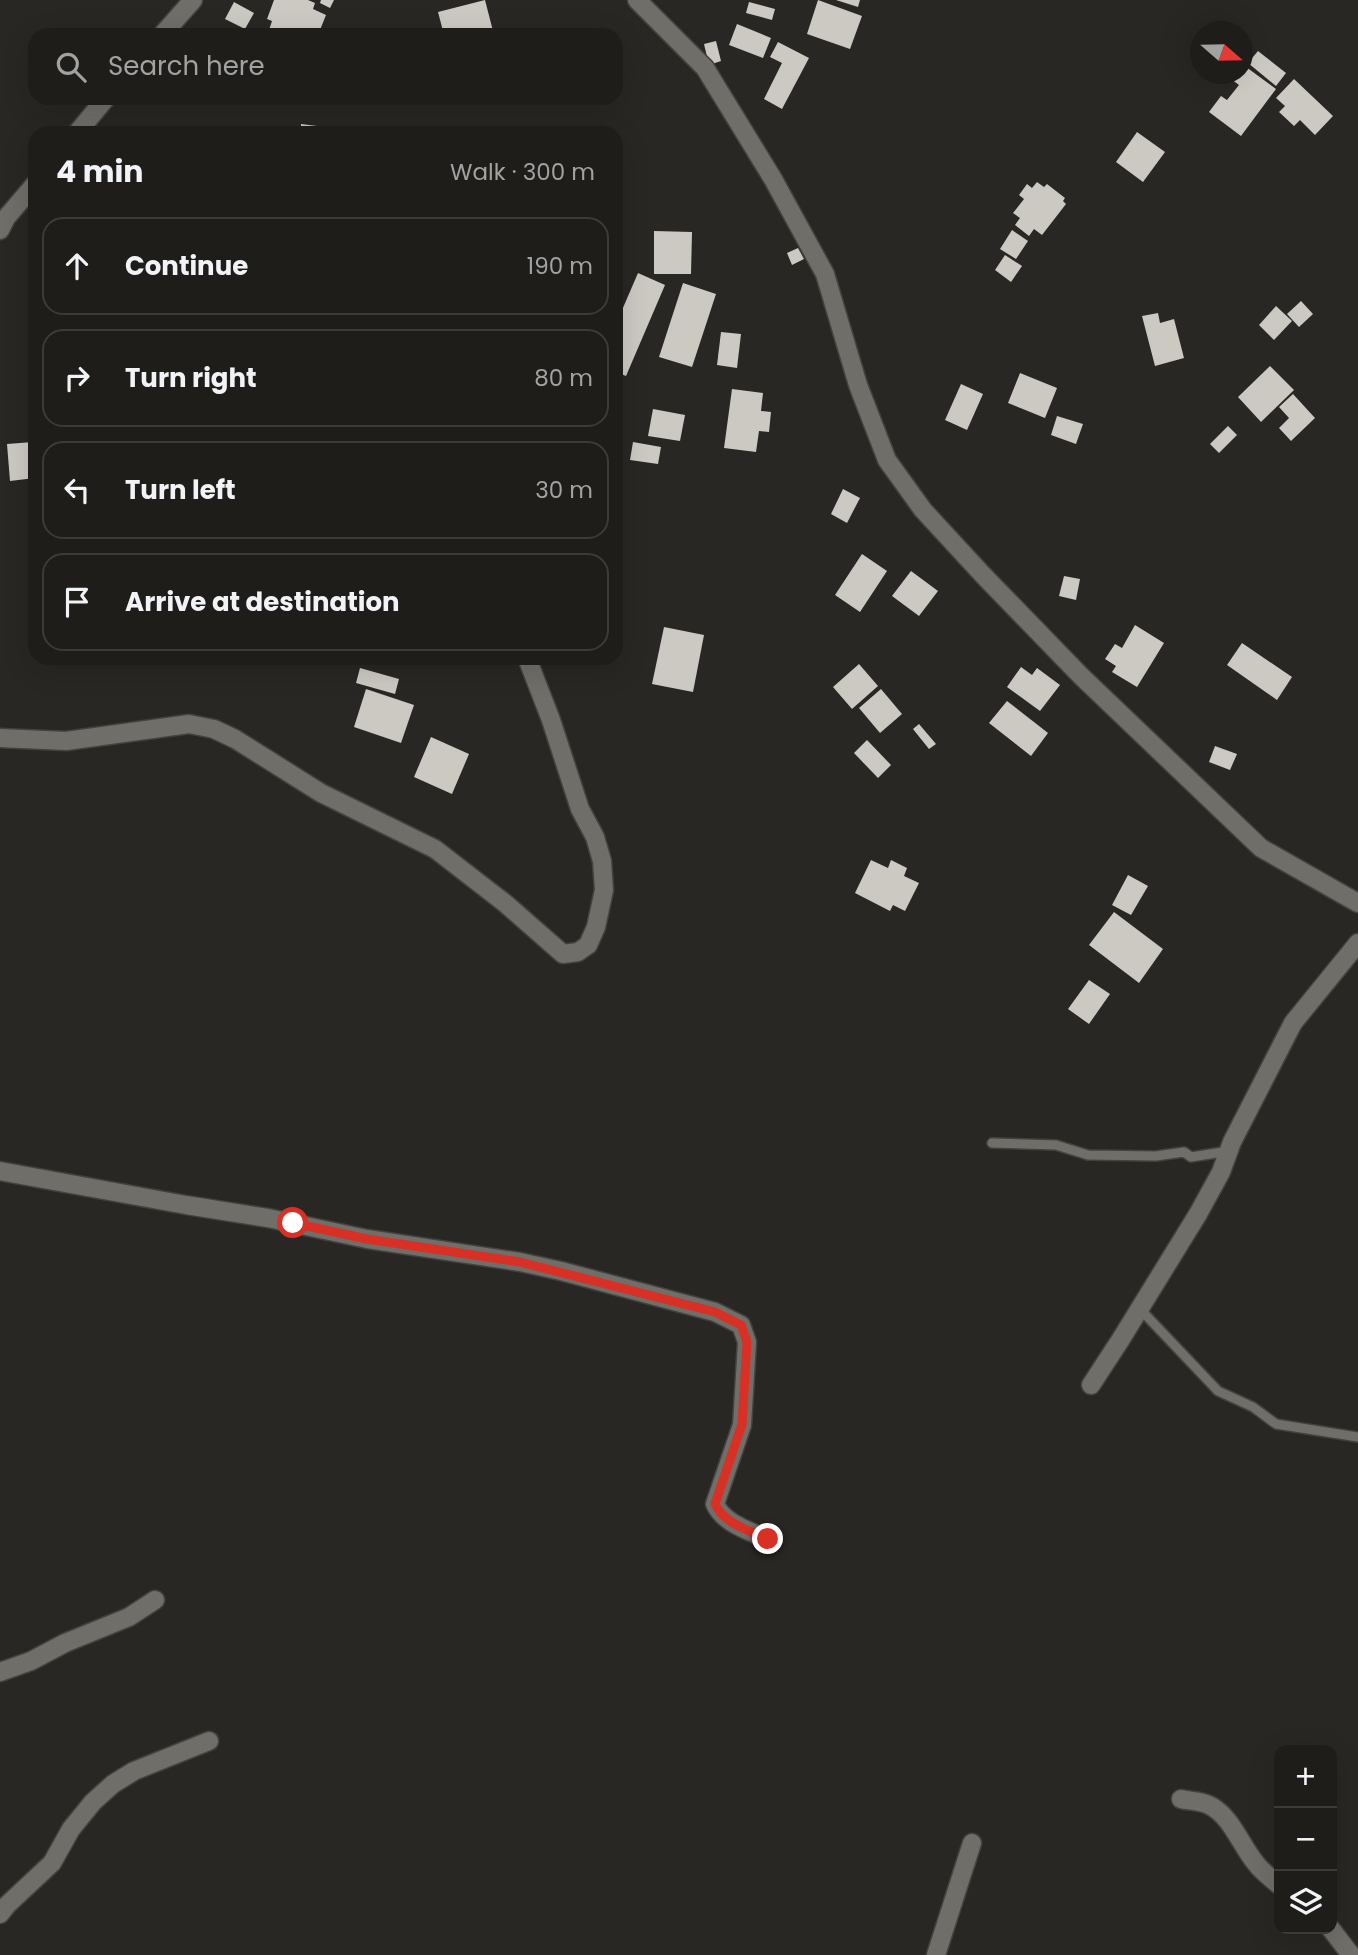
<!DOCTYPE html>
<meta charset="utf-8">
<style>
body{margin:0;font-family:Poppins,sans-serif;background:#272623;color:#f1f3f6}
.controls{position:absolute;right:21px;bottom:21px;display:grid;overflow:hidden;border-radius:14px;box-shadow:0 7px 28px #0002}
.controls button{width:63px;height:63px;display:grid;place-items:center;padding:0;border:0;border-bottom:2px solid #3c3b39;background:#1f1d1a;color:#f1f3f6;font:35px sans-serif}
.compass{position:absolute;left:1190px;top:21px;width:63px;height:63px;border-radius:50%;background:#1f1d1a;box-shadow:0 7px 28px #0002;rotate:110deg}
.stop{position:absolute;width:21px;height:21px;margin:-16px;border:5px solid #d93025;border-radius:50%;background:#fff}
.stop.end{background:#d93025;border-color:#fff;box-shadow:0 2px 7px #0008}
.list{margin:0;padding:0;list-style:none}
h2{display:flex;justify-content:space-between;align-items:center;height:91px;margin:0;padding:0 28px;font-size:30px}
h2 small{font-size:23px;font-weight:400;color:#a1a2a2}
.list li{display:grid;grid-template-columns:46px 1fr auto;gap:21px;align-items:center;box-sizing:border-box;height:98px;margin:0 14px 14px;padding:0 14px;border:2px solid #3c3b39;border-radius:21px}
.list b{display:block;font-size:26px;white-space:nowrap}
.list em{font-size:23px;font-style:normal;color:#a1a2a2}
.icon{flex:none;width:38px;height:38px;fill:none;stroke:currentColor;stroke-width:2;stroke-linecap:round;stroke-linejoin:round}
.map{position:relative;flex:none;width:1358px;height:1955px;overflow:hidden}
.search{position:absolute;background:#1f1d1a;box-shadow:0 7px 28px #0002;left:28px;top:28px;width:595px;height:77px;display:flex;align-items:center;gap:18px;box-sizing:border-box;padding:0 24px;border-radius:21px;color:#a1a2a2;font-size:26px}
.panel{position:absolute;background:#1f1d1a;box-shadow:0 7px 28px #0002;left:28px;top:126px;width:595px;height:539px;border-radius:21px}
.map>svg:first-child{display:block}
.building{fill:#ccc9c3}
.lines{fill:none;stroke-linecap:round;stroke-linejoin:round}
.service-casing{stroke:#44423f;stroke-width:12}
.minor-casing{stroke:#44423f;stroke-width:21}
.tertiary-casing{stroke:#44423f;stroke-width:21}
.service{stroke:#706e69;stroke-width:9}
.minor{stroke:#706e69;stroke-width:18}
.tertiary{stroke:#706e69;stroke-width:18}
.route{stroke:#d93025;stroke-width:9}
</style>
<div class="map">
<svg width="1358" height="1955" viewBox="0 0 1358 1955">
<rect width="100%" height="100%" fill="#292723"/>
<!-- building -->
<g class="building">
<path d="M274,0h34l7,3 -2,6 13,6 -8,20 -13,-5 -2,5h-29l-6,-2 4,-12 -5,-2z"/>
<path d="M321,0h13l-4,8 -10,-5z"/>
<path d="M485,0l9,35h-50l-6,-23z"/>
<path d="M818,0l44,16 -12,33 -43,-15z"/>
<path d="M836,0h24l-2,7z"/>
<path d="M234,2l20,11 -9,16 -20,-10z"/>
<path d="M749,2l26,7 -3,11 -26,-7z"/>
<path d="M737,24l34,14 -8,20 -34,-13z"/>
<path d="M716,41l5,20 -12,4 -5,-21z"/>
<path d="M778,42l31,16 -27,51 -18,-10 18,-36 -12,-6z"/>
<path d="M1258,51l28,22 -10,13 -28,-23z"/>
<path d="M1242,64l34,25 -35,47 -32,-24 12,-16 6,4 12,-15 -12,-9 1,-2h14z"/>
<path d="M1294,79l39,37 -18,19 -15,-15 -6,6 -15,-14 6,-6 -9,-8z"/>
<path d="M301,124l16,2v7h-16z"/>
<path d="M1137,132l28,20 -22,30 -27,-20z"/>
<path d="M1037,182l7,5 3,-3 18,14 -2,3 3,3 -24,31 -8,-6 -5,7 -14,-11 5,-7 -7,-5 11,-14 -5,-4 8,-11 5,4z"/>
<path d="M1012,230l16,11 -12,18 -16,-10z"/>
<path d="M654,231l38,1 -1,42h-37z"/>
<path d="M798,248l6,11 -12,6 -5,-12z"/>
<path d="M1005,255l17,11 -11,16 -16,-12z"/>
<path d="M638,273l27,12 -39,91 -10,-4v-48z"/>
<path d="M683,283l33,11 -24,73 -33,-10z"/>
<path d="M1301,301l12,13 -14,13 -12,-13z"/>
<path d="M1276,306l16,15 -18,19 -15,-15z"/>
<path d="M1158,313l2,10 14,-4 10,39 -29,8 -13,-50z"/>
<path d="M721,332l20,2 -4,34 -20,-3z"/>
<path d="M1270,366l24,24 -33,32 -23,-25z"/>
<path d="M1020,373l37,15 -12,30 -37,-15z"/>
<path d="M961,384l22,10 -16,36 -22,-10z"/>
<path d="M732,389l31,4 -2,18 10,1 -2,20 -10,-1 -3,21 -32,-4z"/>
<path d="M1293,394l22,24 -24,23 -12,-13 10,-10 -10,-11z"/>
<path d="M653,409l32,6 -5,26 -32,-5z"/>
<path d="M1057,416l26,8 -7,20 -25,-9z"/>
<path d="M1228,426l9,9 -18,18 -9,-9z"/>
<path d="M33,442l2,36 -25,3 -3,-37z"/>
<path d="M633,442l28,5 -3,17 -28,-4z"/>
<path d="M843,489l17,9 -13,25 -16,-9z"/>
<path d="M862,554l25,17 -27,41 -25,-17z"/>
<path d="M911,571l27,20 -19,25 -27,-20z"/>
<path d="M1064,576l16,3 -4,21 -17,-4z"/>
<path d="M1135,625l29,18 -27,44 -25,-15 4,-6 -11,-7 10,-15 7,4z"/>
<path d="M664,627l40,8 -11,57 -41,-8z"/>
<path d="M1242,643l50,34 -15,23 -50,-35z"/>
<path d="M288,658h21l-1,6z"/>
<path d="M859,664l19,22 -26,23 -19,-22z"/>
<path d="M1021,667l11,8 5,-7 23,17 -20,26 -33,-24z"/>
<path d="M360,668l39,11 -4,15 -39,-11z"/>
<path d="M366,689l48,16 -13,38 -47,-16z"/>
<path d="M881,689l21,25 -22,19 -21,-25z"/>
<path d="M1007,701l41,32 -17,23 -42,-33z"/>
<path d="M919,724l17,20 -7,5 -16,-20z"/>
<path d="M431,737l38,17 -17,40 -38,-17z"/>
<path d="M867,740l24,25 -13,13 -24,-25z"/>
<path d="M1215,746l22,8 -7,16 -21,-8z"/>
<path d="M871,860l17,8 3,-8 16,8 -3,8 15,7 -14,28 -12,-6 -3,6 -35,-18z"/>
<path d="M1128,875l20,11 -17,29 -19,-10z"/>
<path d="M1114,912l49,37 -24,34 -50,-38z"/>
<path d="M1089,980l21,14 -21,30 -21,-15z"/>
</g>
<g class="lines">
<defs>
<g id="service">
<path d="M992,1143l64,2 32,10 68,1 28,-4 7,5 38,-6"/>
<path d="M1140,1309l78,82 35,16 23,17 82,13"/>
</g>
<g id="minor">
<path d="M637,0l68,68 68,111 52,95 33,111 29,75 36,50 60,65 98,101 180,172 97,55"/>
<path d="M0,738l66,3 123,-17 25,5 21,10 86,54 114,56 71,55 57,50 15,-2 10,-7 8,-18 8,-37 -2,-29 -7,-24 -15,-28 -29,-89 -24,-62"/>
<path d="M0,1171l186,34 82,13 99,21 153,23 41,9 154,41 26,13 6,17 -5,83 -27,79c8,19 35,27 52,35"/>
<path d="M1091,1385l30,-46 77,-125 23,-42 11,-30 61,-119 65,-80"/>
<path d="M0,1672l31,-11 34,-18 64,-26 26,-17"/>
<path d="M1181,1799c8,2 20,2 28,6 23,11 32,42 49,61 6,7 14,13 21,19"/>
<path d="M0,1914l7,-9 45,-42 19,-34 22,-27 20,-18 21,-13 75,-30"/>
<path d="M1331,1929l20,26"/>
<path d="M936,1955l36,-112"/>
</g>
<g id="tertiary">
<path d="M162,35l31,-35"/>
<path d="M77,133l29,-35"/>
<path d="M0,230l6,-12 29,-34"/>
</g>
</defs>
<!-- service casing -->
<use href="#service" class="service-casing"/>
<!-- minor casing -->
<use href="#minor" class="minor-casing"/>
<!-- tertiary casing -->
<use href="#tertiary" class="tertiary-casing"/>
<!-- service -->
<use href="#service" class="service"/>
<!-- minor -->
<use href="#minor" class="minor"/>
<!-- tertiary -->
<use href="#tertiary" class="tertiary"/>
</g>
<g class="lines">
<!-- route -->
<path class="route" d="M293,1223l74,16 153,23 195,50 26,13 6,17 -5,82 -27,80c8,19 35,27 53,35"/>
</g>
</svg>
<div class="controls">
<button>+</button>
<button>−</button>
<button><svg class="icon" aria-label="layers" viewBox="0 0 24 24"><path d="M12 4l9 5-9 5-9-5zM3 14l9 5 9-5"/></svg></button>
</div>
<svg class="compass" viewBox="-18 -18 36 36"><path d="M0-13l5 13h-10z" fill="#e53935"/><path d="M0 13l5-13h-10z" fill="#a1a2a2"/></svg>
<div class="stop" style="left:293px;top:1223px"></div>
<div class="stop end" style="left:768px;top:1539px"></div>
<div class="search"><svg class="icon" aria-label="search" viewBox="0 0 24 24"><circle cx="10" cy="10" r="6"/><path d="M15 15l6 6"/></svg>Search here</div>
<section class="panel">
<h2>4 min<small>Walk · 300 m</small></h2>
<ul class="list">
<li><svg class="icon" aria-label="ahead" viewBox="0 0 24 24"><path d="M12 20V5M6 11l6-6 6 6"/></svg><div><b>Continue</b></div><em>190 m</em></li>
<li><svg class="icon" aria-label="right" viewBox="0 0 24 24"><path d="M7 20v-9h11M14 6l5 5-5 5"/></svg><div><b>Turn right</b></div><em>80 m</em></li>
<li><svg class="icon" aria-label="left" viewBox="0 0 24 24"><path d="M17 20v-9H6M10 6l-5 5 5 5"/></svg><div><b>Turn left</b></div><em>30 m</em></li>
<li><svg class="icon" aria-label="arrive" viewBox="0 0 24 24"><path d="M6 21V4h12l-3 4 3 4H6"/></svg><div><b>Arrive at destination</b></div></li>
</ul>
</section>
</div>
